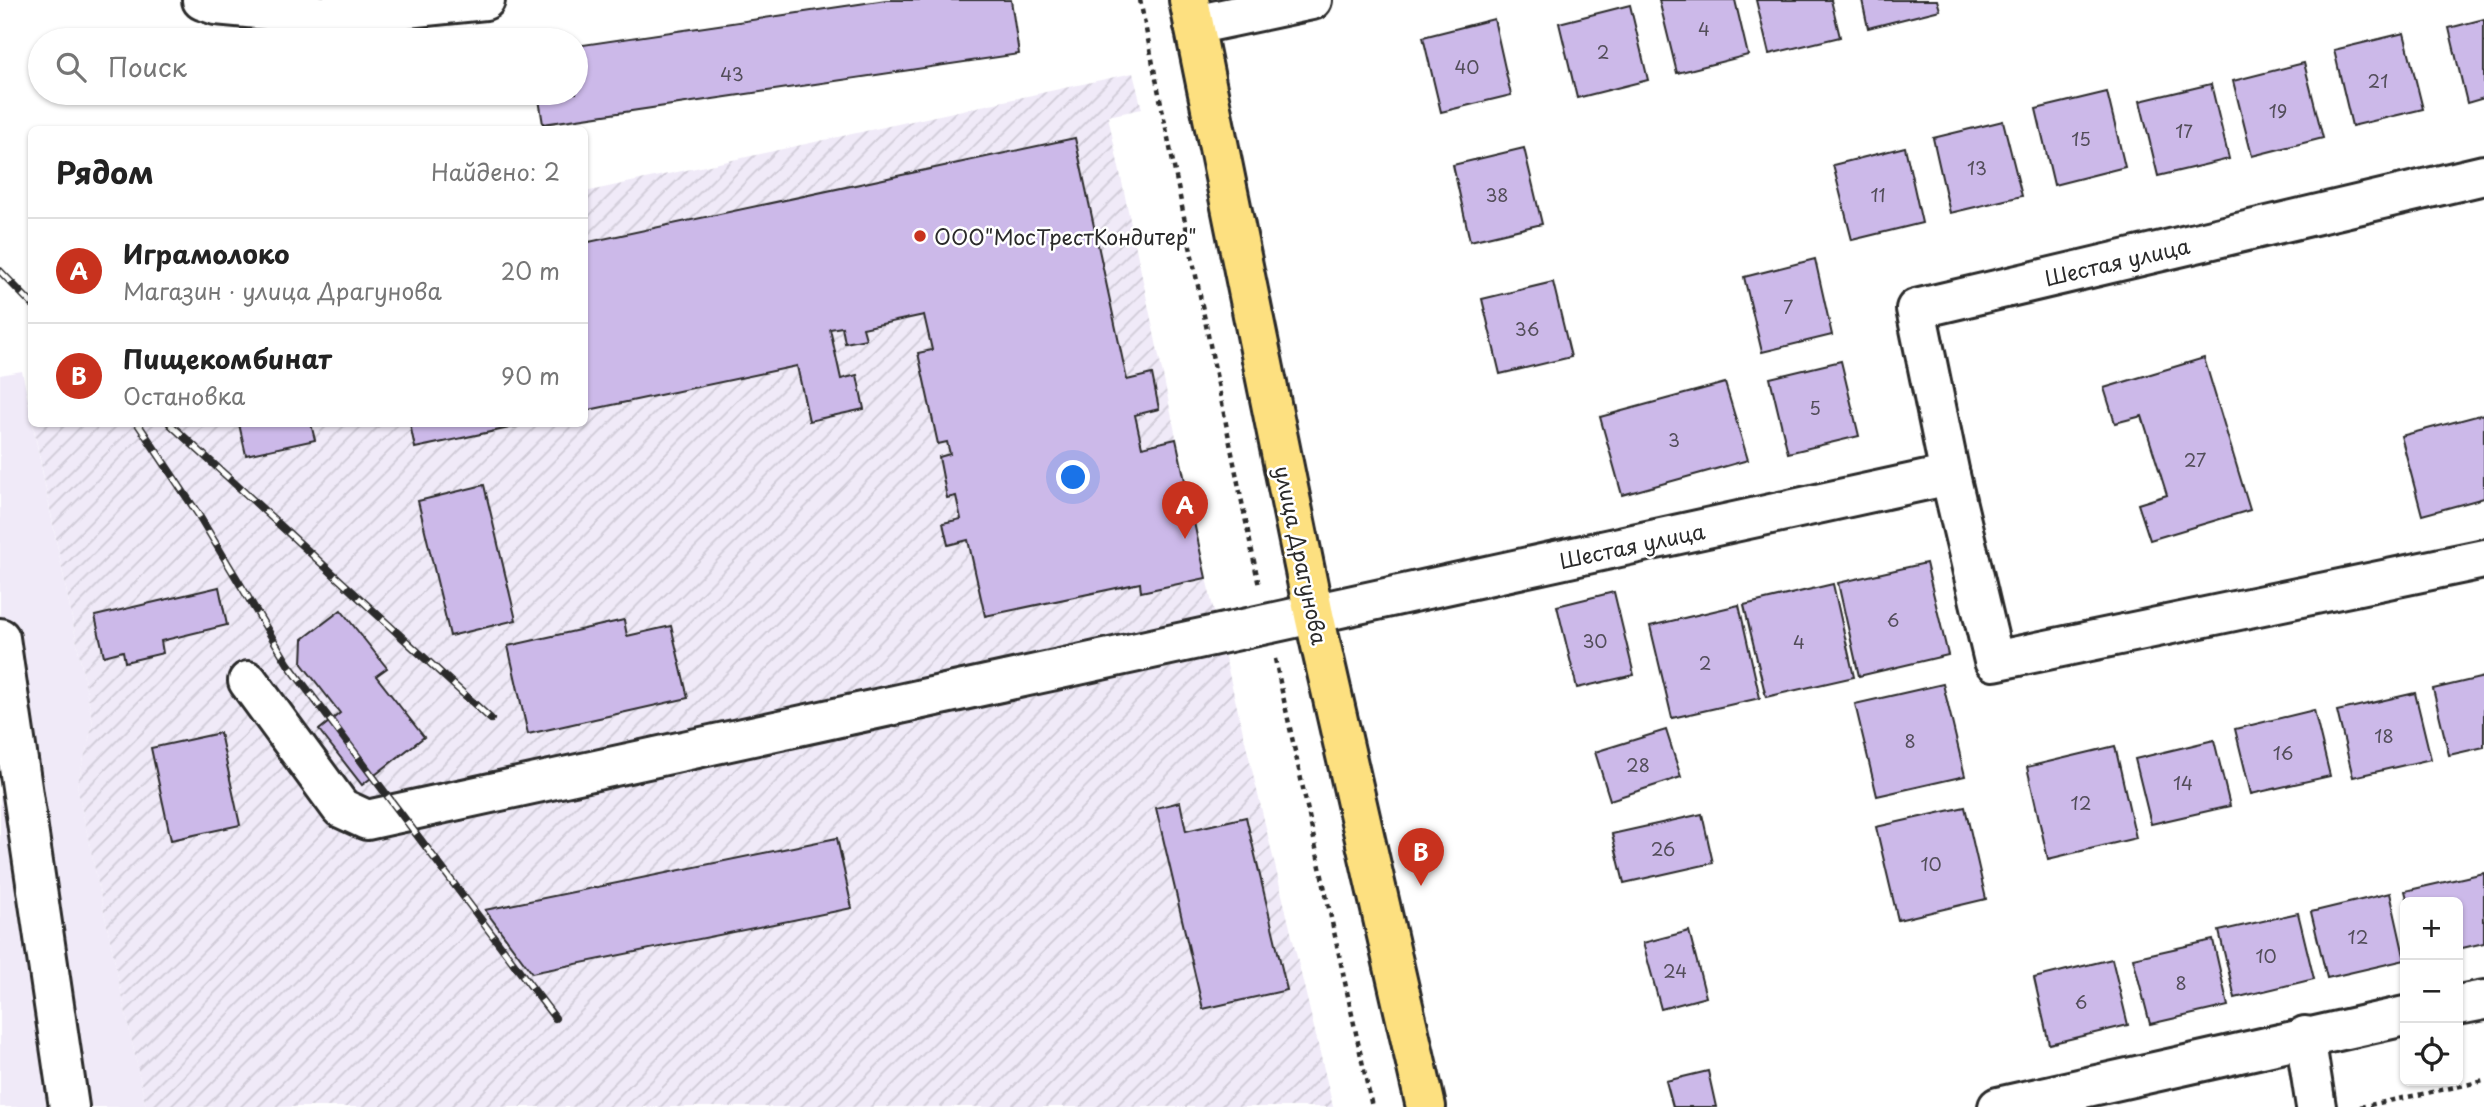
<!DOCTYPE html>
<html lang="ru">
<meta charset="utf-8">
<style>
body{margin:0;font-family:"Playpen Sans",sans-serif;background:#f6f6f6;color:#222}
.controls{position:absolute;right:21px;bottom:21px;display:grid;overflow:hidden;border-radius:10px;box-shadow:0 2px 5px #0004}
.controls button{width:63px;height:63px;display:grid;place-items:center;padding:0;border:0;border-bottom:2px solid #e0e0e0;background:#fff;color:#222;font:35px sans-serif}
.you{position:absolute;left:1074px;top:478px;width:24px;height:24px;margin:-18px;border:5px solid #fff;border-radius:50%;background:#1a73e8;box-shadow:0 0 0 10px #1a73e833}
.badge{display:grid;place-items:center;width:46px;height:46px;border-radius:50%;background:#c8321e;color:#fff;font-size:23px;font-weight:700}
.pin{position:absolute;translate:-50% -58px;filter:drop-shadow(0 2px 4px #0008)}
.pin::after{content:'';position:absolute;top:37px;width:24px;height:21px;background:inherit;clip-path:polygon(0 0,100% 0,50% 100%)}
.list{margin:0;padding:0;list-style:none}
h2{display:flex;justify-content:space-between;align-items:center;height:91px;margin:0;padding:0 28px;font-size:30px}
h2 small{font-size:23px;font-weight:400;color:#767676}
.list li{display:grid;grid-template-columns:46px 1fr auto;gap:21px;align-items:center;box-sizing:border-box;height:105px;padding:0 28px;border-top:2px solid #e0e0e0}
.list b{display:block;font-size:26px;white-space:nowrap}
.list p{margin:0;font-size:23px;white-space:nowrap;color:#767676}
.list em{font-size:23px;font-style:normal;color:#767676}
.icon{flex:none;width:38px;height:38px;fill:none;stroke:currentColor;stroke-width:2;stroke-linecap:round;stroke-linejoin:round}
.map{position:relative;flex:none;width:2484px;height:1107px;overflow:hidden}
.search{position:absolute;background:#fff;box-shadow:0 2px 5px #0004;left:28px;top:28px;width:560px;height:77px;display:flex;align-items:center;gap:18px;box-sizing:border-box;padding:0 24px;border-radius:38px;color:#767676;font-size:26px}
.panel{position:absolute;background:#fff;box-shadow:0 2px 5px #0004;left:28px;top:126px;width:560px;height:301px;border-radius:10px}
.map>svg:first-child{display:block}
.built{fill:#f0eaf8}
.industrial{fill:url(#industrial-furrows)}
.building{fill:#ccb9e9;stroke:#2b2b2b;stroke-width:2}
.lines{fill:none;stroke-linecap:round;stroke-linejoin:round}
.minor-casing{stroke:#2b2b2b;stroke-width:44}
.major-casing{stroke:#2b2b2b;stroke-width:44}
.path{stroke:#2b2b2b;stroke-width:4.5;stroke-dasharray:5 5;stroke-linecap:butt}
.minor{stroke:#fff;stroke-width:38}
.major{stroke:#fde080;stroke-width:38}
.rail-casing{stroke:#2b2b2b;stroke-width:8}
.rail{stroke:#fff;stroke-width:5;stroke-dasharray:16;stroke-linecap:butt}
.poi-dot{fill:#c8321e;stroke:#fff;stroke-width:2.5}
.labels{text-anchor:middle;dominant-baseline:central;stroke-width:5;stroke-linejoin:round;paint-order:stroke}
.number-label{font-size:18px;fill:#534e5a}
.poi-label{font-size:21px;fill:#2b2b2b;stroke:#fff;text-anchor:start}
.street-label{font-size:21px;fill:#2b2b2b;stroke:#fff}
</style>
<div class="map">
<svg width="2484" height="1107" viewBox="0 0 2484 1107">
<defs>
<pattern id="industrial-furrows" width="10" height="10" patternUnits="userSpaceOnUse" patternTransform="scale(1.75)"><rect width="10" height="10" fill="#f0eaf8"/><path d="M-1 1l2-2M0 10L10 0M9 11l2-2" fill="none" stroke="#cec9d5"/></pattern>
</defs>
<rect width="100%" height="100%" fill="#fff"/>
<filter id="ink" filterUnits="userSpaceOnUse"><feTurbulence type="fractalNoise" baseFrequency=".0143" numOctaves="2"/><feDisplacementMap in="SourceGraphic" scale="14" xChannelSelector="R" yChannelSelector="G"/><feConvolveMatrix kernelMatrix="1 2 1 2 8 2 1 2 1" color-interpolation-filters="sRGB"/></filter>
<g filter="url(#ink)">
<!-- built -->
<path class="built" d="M22,371l71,352 -16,63 69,321h-146v-732z"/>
<!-- industrial -->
<path class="industrial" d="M1133,73l9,36 -34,7 98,462 127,529h-1187l-69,-321 16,-63 -60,-299h551l1,-232z"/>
<!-- building -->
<g class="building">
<path d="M886,0h125l8,54 -476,70 -5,-31h38v-47z"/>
<path d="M1659,0h76l13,55 -71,18z"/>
<path d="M1756,0h75l9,37 -71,17z"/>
<path d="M1862,0h75l3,10 -72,18z"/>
<path d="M1630,5l18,75 -71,18 -18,-75z"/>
<path d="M1494,19l17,76 -70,17 -18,-75z"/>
<path d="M2484,19v79l-17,5 -18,-75z"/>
<path d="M2404,33l19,76 -71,17 -18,-76z"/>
<path d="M2304,63l19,75 -71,18 -19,-75z"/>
<path d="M2211,84l18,75 -71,17 -18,-75z"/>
<path d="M2107,92l18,75 -71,18 -18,-76z"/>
<path d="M2003,121l19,75 -72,17 -17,-75z"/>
<path d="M1075,138l52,242 25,-6 7,35 -24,6 7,32 34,-8 30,139 -65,14 -1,-9 -155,33 -17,-76 -20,5 -5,-22 18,-4 -5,-23 -9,2 -8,-41 11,-3 -3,-12 -9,2 -20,-91 14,-3 -8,-35 -61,13 3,11 -21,4 -3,-16 -12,2 11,50 16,-4 7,34 -55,12 -12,-55 -213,45v-168z"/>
<path d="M1905,147l17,76 -70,17 -19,-75z"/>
<path d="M1524,148l18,76 -72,17 -17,-76z"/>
<path d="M1815,259l17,76 -70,17 -18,-75z"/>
<path d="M1553,282l18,75 -71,17 -18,-75z"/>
<path d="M2204,358l46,152 -100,30 -12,-36 29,-9 -25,-79 -27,7 -11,-35z"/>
<path d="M1841,361l18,75 -71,17 -18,-75z"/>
<path d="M1725,383l23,77 -126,35 -22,-78z"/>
<path d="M2484,414v84l-62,17 -21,-79z"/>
<path d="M239,424h72l4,16 -69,15z"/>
<path d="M410,424h118l-113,24z"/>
<path d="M484,485l32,135 -66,16 -32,-135z"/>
<path d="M1926,563l22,92 -89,21 -21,-93z"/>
<path d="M1833,584l21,93 -88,20 -22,-92z"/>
<path d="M219,587l8,38 -66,16 2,12 -38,9 -2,-11 -19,5 -9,-40z"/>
<path d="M1614,592l20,83 -57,13 -20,-82z"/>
<path d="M1739,605l21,93 -88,20 -22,-92z"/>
<path d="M341,610l46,58 -11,8 48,61 -62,48 -43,-55 21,-17 -38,-49 1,-25z"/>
<path d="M624,620l3,16 44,-10 17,72 -160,36 -20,-88z"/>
<path d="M2484,677v70l-35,8 -16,-66z"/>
<path d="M1943,684l22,92 -88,20 -22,-92z"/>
<path d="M2415,693l16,66 -78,18 -16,-66z"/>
<path d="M2314,710l16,66 -79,18 -16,-65z"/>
<path d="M1666,730l15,47 -71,23 -15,-48z"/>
<path d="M220,733l20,92 -69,15 -20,-92z"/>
<path d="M2214,740l16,66 -79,18 -16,-65z"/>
<path d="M2115,746l21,92 -88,21 -21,-92z"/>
<path d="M1180,802l6,29 60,-14 41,173 -84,19 -47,-201z"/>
<path d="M1965,807l21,92 -88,21 -22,-93z"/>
<path d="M1702,814l11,49 -89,20 -12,-49z"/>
<path d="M837,838l15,70 -320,65 -47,-63z"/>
<path d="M2484,873v70l-26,6v-47h-50l-3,-11z"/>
<path d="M2390,893l15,67 -78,18 -16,-66z"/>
<path d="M2298,913l16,66 -79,19 -16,-67z"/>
<path d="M1689,931l17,66 -45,12 -18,-66z"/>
<path d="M2213,940l15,66 -78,18 -17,-66z"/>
<path d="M2112,959l16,66 -79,19 -15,-66z"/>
<path d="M1708,1071l8,36h-43l-7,-26z"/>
</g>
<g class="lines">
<defs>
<g id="minor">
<path d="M202,0l14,5 111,11 158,-16"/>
<path d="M1194,25l118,-25"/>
<path d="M1950,475l-34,-166 568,-134"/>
<path d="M0,638l69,469"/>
<path d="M248,681l93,127 26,12 1583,-345 44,186 490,-102"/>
<path d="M2458,1005l26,-5"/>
<path d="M2305,1036l11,71"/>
<path d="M1998,1107l407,-91"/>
</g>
<path id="major" d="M1189,0l125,615 112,492"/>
</defs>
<!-- minor casing -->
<use href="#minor" class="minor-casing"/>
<!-- major casing -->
<use href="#major" class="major-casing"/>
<!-- path -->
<g class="path">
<path d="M1140,0l119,586"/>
<path d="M1275,659l97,448"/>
<path d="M2360,1107l124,-26"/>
</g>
<!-- minor -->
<use href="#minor" class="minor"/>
<!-- major -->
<use href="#major" class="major"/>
<defs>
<g id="rail">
<path d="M0,271l32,33"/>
<path d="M138,424l60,90 90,150 267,354"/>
<path d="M170,424l321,295"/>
</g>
</defs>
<!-- rail casing -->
<use href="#rail" class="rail-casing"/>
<!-- rail -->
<use href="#rail" class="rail"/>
</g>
</g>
<!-- markers -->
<circle class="poi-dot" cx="920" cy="236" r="7"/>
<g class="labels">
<!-- number labels -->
<g class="number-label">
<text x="1704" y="28">4</text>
<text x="1603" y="51">2</text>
<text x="1467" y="66">40</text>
<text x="732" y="73">43</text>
<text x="2378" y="80">21</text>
<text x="2278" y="110">19</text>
<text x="2184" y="130">17</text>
<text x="2081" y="138">15</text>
<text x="1977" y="167">13</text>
<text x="1497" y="194">38</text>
<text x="1878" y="194">11</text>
<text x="1788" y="306">7</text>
<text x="1527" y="328">36</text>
<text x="1815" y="407">5</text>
<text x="1674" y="439">3</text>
<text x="2195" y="459">27</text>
<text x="1893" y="619">6</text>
<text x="1595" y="640">30</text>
<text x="1799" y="641">4</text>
<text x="1705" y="662">2</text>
<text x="2384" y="735">18</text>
<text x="1910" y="740">8</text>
<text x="2283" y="752">16</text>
<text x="1638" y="764">28</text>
<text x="2183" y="782">14</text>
<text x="2081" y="802">12</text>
<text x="1663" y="848">26</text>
<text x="1931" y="863">10</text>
<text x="2358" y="936">12</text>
<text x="2266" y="955">10</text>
<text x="1675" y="970">24</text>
<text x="2181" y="982">8</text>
<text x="2081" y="1001">6</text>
</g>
<!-- poi labels -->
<g class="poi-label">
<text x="934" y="236">ООО"МосТрестКондитер"</text>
</g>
<!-- street labels -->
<g class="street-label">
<text transform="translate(2117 261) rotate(-13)">Шестая улица</text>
<text transform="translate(1632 545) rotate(-12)">Шестая улица</text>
<text transform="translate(1302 555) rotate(78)">улица Драгунова</text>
</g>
</g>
</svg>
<div class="controls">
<button>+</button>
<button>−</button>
<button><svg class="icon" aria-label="locate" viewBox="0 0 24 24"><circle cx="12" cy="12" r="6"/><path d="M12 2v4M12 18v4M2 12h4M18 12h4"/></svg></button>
</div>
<div class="you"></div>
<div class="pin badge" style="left:1185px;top:539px">A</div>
<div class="pin badge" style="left:1421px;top:886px">B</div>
<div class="search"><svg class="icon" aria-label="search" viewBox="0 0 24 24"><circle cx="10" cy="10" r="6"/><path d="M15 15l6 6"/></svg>Поиск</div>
<section class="panel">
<h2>Рядом<small>Найдено: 2</small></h2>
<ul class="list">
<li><span class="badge">A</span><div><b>Играмолоко</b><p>Магазин · улица Драгунова</p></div><em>20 m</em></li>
<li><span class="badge">B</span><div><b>Пищекомбинат</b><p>Остановка</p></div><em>90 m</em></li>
</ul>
</section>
</div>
